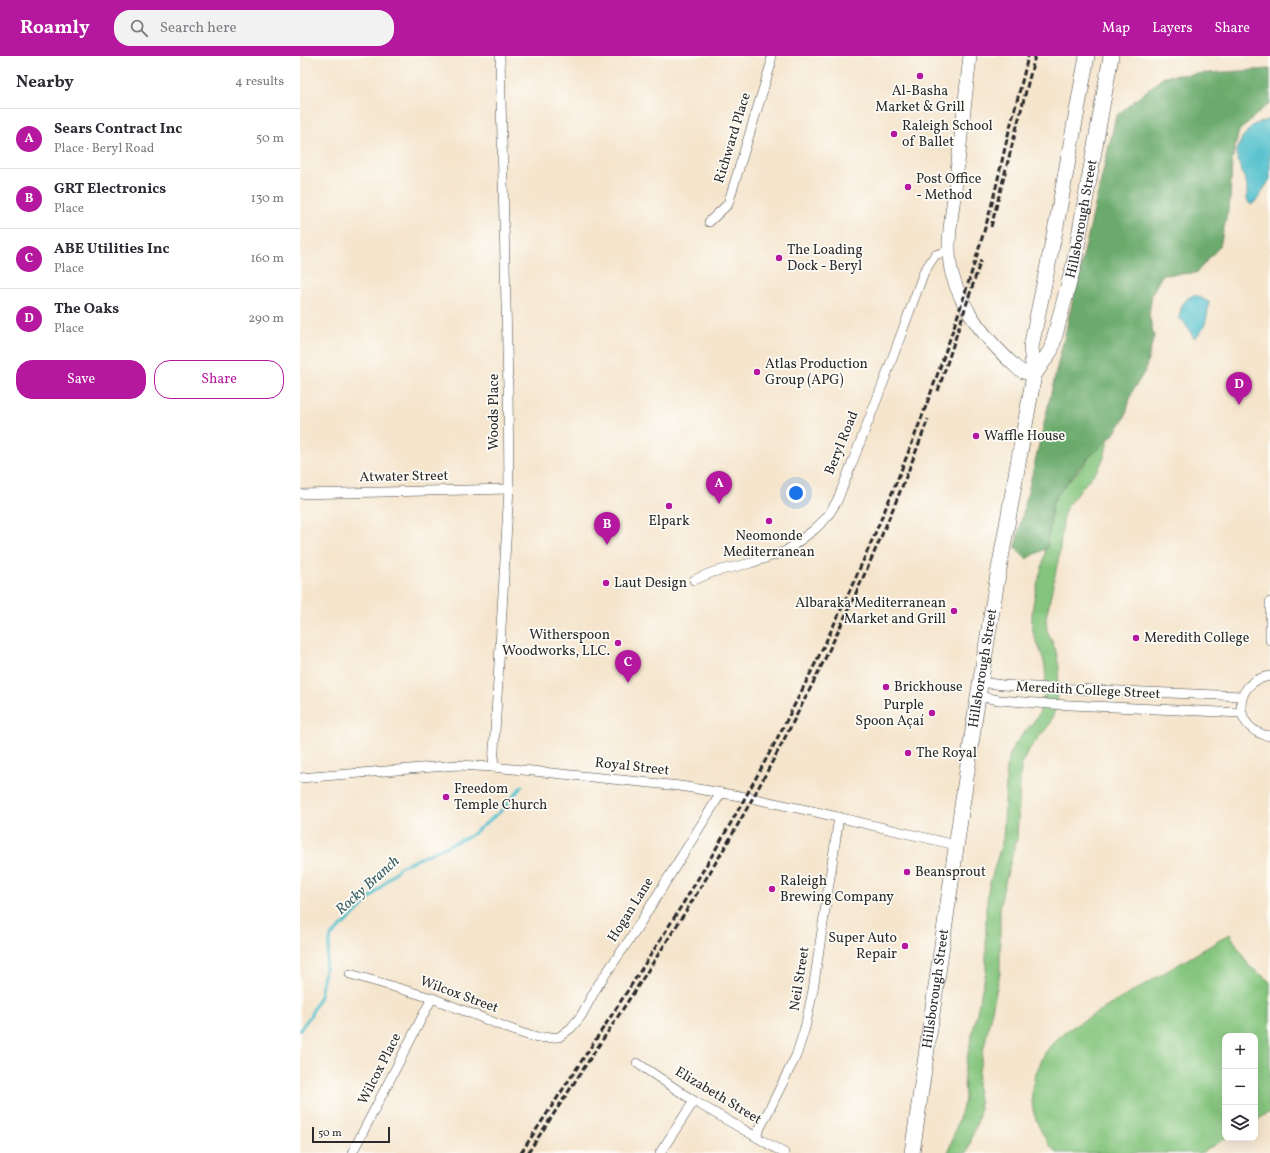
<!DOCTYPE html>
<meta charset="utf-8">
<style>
body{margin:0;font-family:Vollkorn,serif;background:#f2f2f3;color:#2b2b33}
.controls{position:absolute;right:12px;bottom:12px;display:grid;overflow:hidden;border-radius:8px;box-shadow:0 4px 16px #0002}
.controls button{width:36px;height:36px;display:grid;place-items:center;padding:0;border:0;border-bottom:1px solid #e1e1e2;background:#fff;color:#2b2b33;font:20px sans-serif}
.scale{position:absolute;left:12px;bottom:10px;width:78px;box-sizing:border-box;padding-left:4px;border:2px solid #2b2b2b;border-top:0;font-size:11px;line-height:14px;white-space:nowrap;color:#2b2b2b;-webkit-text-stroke:3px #fdfcf7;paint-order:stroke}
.you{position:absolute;left:496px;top:437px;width:14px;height:14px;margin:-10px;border:3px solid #fff;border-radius:50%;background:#1a73e8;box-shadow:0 0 0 6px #1a73e833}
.badge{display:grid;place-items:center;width:26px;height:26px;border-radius:50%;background:#b5179e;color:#fff;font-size:13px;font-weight:700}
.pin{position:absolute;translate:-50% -33px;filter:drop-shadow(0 1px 2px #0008)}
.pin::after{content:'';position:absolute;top:21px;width:14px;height:12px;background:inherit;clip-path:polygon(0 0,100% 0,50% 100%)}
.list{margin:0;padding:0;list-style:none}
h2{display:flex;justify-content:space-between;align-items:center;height:52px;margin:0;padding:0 16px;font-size:17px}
h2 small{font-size:13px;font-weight:400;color:#7c7c81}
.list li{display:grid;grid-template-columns:26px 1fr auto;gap:12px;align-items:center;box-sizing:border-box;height:60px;padding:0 16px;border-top:1px solid #e1e1e2}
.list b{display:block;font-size:15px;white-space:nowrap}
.list p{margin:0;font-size:13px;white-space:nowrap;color:#7c7c81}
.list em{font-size:13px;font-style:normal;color:#7c7c81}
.actions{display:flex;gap:8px;padding:12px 16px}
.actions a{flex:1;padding:9px 0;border:1px solid #b5179e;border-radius:16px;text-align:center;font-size:14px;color:#b5179e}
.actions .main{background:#b5179e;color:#fff}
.icon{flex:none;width:22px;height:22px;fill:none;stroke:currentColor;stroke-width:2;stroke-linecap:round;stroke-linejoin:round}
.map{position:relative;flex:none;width:970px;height:1097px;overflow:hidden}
header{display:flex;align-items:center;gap:24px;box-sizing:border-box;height:56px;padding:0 20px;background:#b5179e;color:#fff}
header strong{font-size:19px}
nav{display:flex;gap:22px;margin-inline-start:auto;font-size:14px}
.search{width:280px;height:36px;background:#f2f2f3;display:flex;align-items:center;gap:10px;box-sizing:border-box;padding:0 14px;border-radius:16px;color:#7c7c81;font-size:15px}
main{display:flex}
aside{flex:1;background:#fff}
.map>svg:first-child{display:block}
.green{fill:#84c57d;stroke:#587854}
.forest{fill:#6baa6c;stroke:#4b6a4c}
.water{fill:#55c1cd;stroke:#40767c}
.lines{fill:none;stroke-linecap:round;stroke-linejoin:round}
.stream{stroke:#55c1cd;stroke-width:3}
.street-casing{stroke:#494743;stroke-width:10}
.secondary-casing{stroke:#494743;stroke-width:14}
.primary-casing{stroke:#494743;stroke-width:16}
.street{stroke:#fff;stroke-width:9}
.secondary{stroke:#fff;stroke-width:13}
.primary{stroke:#fff;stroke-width:15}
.rail{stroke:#2b2b2b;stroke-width:3;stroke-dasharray:6 3;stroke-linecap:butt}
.poi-dot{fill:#b5179e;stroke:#fdfcf7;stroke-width:1.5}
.labels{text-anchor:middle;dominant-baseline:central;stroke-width:3.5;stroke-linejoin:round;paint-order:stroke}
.poi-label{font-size:14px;fill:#2b2b2b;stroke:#fdfcf7;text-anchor:start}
.street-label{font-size:14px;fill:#2b2b2b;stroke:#fdfcf7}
.water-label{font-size:15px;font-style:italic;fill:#3a6064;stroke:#fdfcf7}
</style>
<header>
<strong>Roamly</strong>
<div class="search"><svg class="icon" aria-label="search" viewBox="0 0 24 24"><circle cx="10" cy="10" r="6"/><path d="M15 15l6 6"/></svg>Search here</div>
<nav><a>Map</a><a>Layers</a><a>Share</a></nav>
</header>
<main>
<aside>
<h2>Nearby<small>4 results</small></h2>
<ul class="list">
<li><span class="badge">A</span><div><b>Sears Contract Inc</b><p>Place · Beryl Road</p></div><em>50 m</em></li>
<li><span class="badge">B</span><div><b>GRT Electronics</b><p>Place</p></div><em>130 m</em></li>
<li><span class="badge">C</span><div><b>ABE Utilities Inc</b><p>Place</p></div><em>160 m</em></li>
<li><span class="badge">D</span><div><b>The Oaks</b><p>Place</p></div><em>290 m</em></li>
</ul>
<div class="actions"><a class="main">Save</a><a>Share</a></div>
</aside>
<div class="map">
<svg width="970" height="1097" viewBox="0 0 970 1097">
<rect width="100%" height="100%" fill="#fdfcf7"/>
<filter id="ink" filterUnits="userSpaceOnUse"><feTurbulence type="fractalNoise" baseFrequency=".025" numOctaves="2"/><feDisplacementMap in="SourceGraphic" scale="8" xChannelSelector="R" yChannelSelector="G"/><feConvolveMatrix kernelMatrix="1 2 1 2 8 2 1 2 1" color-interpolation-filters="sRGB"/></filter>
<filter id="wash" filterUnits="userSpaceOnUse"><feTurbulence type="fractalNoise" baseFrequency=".012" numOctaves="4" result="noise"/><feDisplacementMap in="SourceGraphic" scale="16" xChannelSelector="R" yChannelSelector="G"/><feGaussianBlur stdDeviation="0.9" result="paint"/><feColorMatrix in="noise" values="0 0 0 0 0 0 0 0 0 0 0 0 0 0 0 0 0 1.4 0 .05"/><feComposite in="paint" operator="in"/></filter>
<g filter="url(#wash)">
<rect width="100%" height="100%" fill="#f5e5cd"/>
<!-- green -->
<g class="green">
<path d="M879,88l-75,314 -6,11 -28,33 -6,11 -5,43 -13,62 1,12 9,21 3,16 -2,38 -8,20 -22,27 -6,15 -4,71 -14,52 -3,19v64l-22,102 -1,12 3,21 -1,8 -12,37h-19l17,-53 -1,-28 22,-101v-63l3,-22 14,-47 4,-75c2,-7 4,-14 8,-20 10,-14 25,-25 28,-42 2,-12 4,-28 1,-40 -3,-13 -11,-24 -12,-37 -2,-22 9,-51 13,-72 2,-17 1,-38 10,-54 9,-17 27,-28 36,-45z"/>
<path d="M930,878l19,32 18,13 3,3v108l-3,3c0,7 3,12 3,19l-15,9v-85h-30l1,102 -25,15h-145c-23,-28 -33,-57 -15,-91 2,-4 4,-10 7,-13 5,-7 12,-12 18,-18z"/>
</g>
<!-- forest -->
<path class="forest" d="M970,13v35l-9,6 -22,21 -7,29 -2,41 -10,45 -24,27 -34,2 -10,19 -3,21 5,21 -9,35 -13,21 -7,25 -12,18 -25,23 -16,18 -19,25 -6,47 -21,11 -11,-12 101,-431 49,-40z"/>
<!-- water -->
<g class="water">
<path d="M970,63v60l-13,21 -6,5 -4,-5v-15l-8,-21 -3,-11 6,-15 11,-13z"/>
<path d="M895,239l14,7c-2,14 -2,27 -15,36l-10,-16 -5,-4c2,-12 5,-20 16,-23z"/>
</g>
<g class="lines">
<!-- stream -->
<path class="stream" d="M0,974l10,-14 10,-20 11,-60 28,-26 41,-43 70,-31 31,-25 21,-25"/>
</g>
</g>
<g filter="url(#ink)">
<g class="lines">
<defs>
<g id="street">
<path d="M409,166l19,-18 43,-140v-8"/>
<path d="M0,438l209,-5"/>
<path d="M394,524l19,-8 38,-9 35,-12 29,-22 12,-12 10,-16 8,-20 39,-100 40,-109 11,-17 14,-4"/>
<path d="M970,546v38"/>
<path d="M970,620c-39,5 -38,55 0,60"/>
<path d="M680,626l23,3 47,3 192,8"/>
<path d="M678,640l21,4 50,4 193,9"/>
<path d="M193,711l16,-278 -1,-102 -8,-331"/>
<path d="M0,722l158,-13 35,2 187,19 66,11 70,15 140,33"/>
<path d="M50,918l82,24 86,34 19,6 22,-1 12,-9 10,-12 17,-31 34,-49 89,-143"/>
<path d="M337,1007l57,38 90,52"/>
<path d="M456,1080l40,-80 9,-28 8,-38 26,-173"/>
<path d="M52,1097l80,-155"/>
<path d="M360,1097l34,-52"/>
</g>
<path id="secondary" d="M670,0c-5,44 -10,89 -15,133 -3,27 -10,58 -3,85 11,39 36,67 65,94l6,4 11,3"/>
<g id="primary">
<path id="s1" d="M734,319l17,-25 23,-86 37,-208"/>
<path id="s2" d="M612,1097l63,-437 21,-130 38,-211 -3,-28 26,-126 30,-165"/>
</g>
</defs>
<!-- street casing -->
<use href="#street" class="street-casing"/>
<!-- secondary casing -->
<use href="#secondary" class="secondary-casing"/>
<!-- primary casing -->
<use href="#primary" class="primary-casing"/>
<!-- street -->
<use href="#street" class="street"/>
<!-- secondary -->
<use href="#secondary" class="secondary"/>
<!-- primary -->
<use href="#primary" class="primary"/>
<!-- rail -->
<g class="rail">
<path d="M691,171l44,-171"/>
<path d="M638,335l43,-131"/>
<path d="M221,1097c77,-118 157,-234 225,-357 100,-180 181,-370 239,-568 9,-29 15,-59 22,-89 7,-28 15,-55 21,-83"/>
<path d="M228,1097c60,-92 122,-183 179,-276 38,-62 72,-127 105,-192 43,-87 83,-175 116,-266"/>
</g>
</g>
</g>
<!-- markers -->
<g class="poi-dot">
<circle cx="620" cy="20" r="4"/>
<circle cx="594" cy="78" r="4"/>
<circle cx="608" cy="131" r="4"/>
<circle cx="479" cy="202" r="4"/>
<circle cx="457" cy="316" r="4"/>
<circle cx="676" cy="380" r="4"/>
<circle cx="369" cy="450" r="4"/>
<circle cx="469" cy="465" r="4"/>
<circle cx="306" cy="527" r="4"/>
<circle cx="654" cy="555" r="4"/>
<circle cx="836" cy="582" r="4"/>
<circle cx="318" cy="587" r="4"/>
<circle cx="586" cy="631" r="4"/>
<circle cx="632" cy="657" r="4"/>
<circle cx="608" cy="697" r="4"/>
<circle cx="146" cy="741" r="4"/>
<circle cx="607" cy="816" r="4"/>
<circle cx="472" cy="833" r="4"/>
<circle cx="605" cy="890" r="4"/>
</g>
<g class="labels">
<!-- poi labels -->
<g class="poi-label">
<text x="620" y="35" text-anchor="middle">Al-Basha<tspan x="620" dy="16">Market &amp; Grill</tspan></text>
<text x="602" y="70">Raleigh School<tspan x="602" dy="16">of Ballet</tspan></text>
<text x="616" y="123">Post Office<tspan x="616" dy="16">- Method</tspan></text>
<text x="487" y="194">The Loading<tspan x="487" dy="16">Dock - Beryl</tspan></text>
<text x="465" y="308">Atlas Production<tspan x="465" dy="16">Group (APG)</tspan></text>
<text x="684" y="380">Waffle House</text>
<text x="369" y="465" text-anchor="middle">Elpark</text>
<text x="469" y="480" text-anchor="middle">Neomonde<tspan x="469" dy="16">Mediterranean</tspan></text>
<text x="314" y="527">Laut Design</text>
<text x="646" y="547" text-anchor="end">Albaraka Mediterranean<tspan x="646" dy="16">Market and Grill</tspan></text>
<text x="310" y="579" text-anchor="end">Witherspoon<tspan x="310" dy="16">Woodworks, LLC.</tspan></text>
<text x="844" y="582">Meredith College</text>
<text x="594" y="631">Brickhouse</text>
<text x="624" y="649" text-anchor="end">Purple<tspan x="624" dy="16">Spoon Açaí</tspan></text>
<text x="616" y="697">The Royal</text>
<text x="154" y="733">Freedom<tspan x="154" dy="16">Temple Church</tspan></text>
<text x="615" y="816">Beansprout</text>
<text x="480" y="825">Raleigh<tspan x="480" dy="16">Brewing Company</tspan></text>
<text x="597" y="882" text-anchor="end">Super Auto<tspan x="597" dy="16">Repair</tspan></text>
</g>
<!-- street labels -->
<g class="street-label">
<text transform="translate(433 82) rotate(-73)">Richward Place</text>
<text stroke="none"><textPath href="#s1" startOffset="165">Hillsborough Street</textPath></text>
<text transform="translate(194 356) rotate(-90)">Woods Place</text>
<text transform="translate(542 387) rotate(-68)">Beryl Road</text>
<text transform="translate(104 421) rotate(-1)">Atwater Street</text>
<text stroke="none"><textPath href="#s2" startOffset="490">Hillsborough Street</textPath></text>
<text transform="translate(788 635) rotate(3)">Meredith College Street</text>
<text transform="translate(332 711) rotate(6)">Royal Street</text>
<text transform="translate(331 854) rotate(-58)">Hogan Lane</text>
<text transform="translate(500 923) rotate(-81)">Neil Street</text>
<text stroke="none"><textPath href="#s2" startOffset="166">Hillsborough Street</textPath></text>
<text transform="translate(159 939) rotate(20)">Wilcox Street</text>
<text transform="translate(80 1013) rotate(-63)">Wilcox Place</text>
<text transform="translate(418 1040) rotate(31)">Elizabeth Street</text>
</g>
<!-- water labels -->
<g class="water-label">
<text transform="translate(68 830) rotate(-42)">Rocky Branch</text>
</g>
</g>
</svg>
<div class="controls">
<button>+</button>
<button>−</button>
<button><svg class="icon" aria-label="layers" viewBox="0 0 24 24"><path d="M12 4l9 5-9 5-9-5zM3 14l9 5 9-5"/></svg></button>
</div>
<div class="scale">50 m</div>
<div class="you"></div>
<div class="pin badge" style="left:419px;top:448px">A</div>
<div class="pin badge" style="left:307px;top:489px">B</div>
<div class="pin badge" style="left:328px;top:627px">C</div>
<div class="pin badge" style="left:939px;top:349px">D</div>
</div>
</main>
